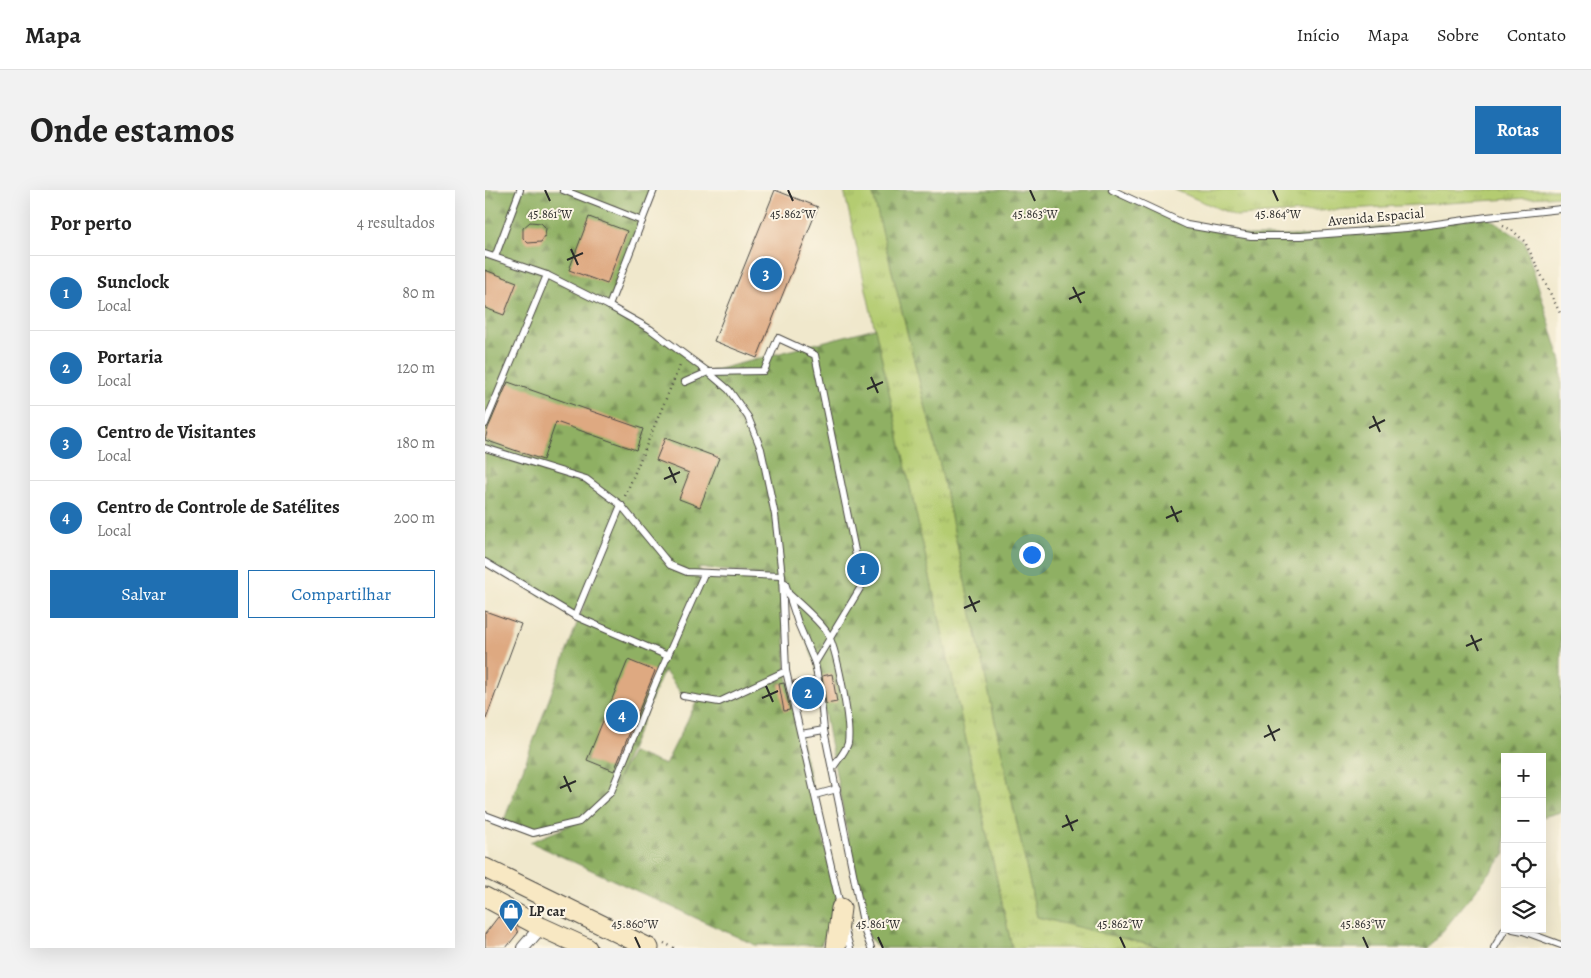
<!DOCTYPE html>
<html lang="pt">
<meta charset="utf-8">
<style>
body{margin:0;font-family:Alegreya,serif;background:#f2f2f2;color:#222}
.controls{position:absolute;right:15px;bottom:15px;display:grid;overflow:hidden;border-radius:0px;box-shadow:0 5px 20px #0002}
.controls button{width:45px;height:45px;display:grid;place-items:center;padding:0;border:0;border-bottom:1px solid #e0e0e0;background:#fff;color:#222;font:25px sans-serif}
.you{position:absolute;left:546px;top:364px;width:18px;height:18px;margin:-12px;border:4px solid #fff;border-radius:50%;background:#1a73e8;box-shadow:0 0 0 8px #1a73e833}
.badge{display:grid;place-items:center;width:32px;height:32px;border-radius:50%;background:#1f6fb2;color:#fff;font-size:16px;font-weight:700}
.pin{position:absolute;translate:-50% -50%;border:2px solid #fff;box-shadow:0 1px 5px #0006}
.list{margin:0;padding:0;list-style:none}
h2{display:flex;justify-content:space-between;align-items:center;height:65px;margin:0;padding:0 20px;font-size:21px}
h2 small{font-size:16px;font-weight:400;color:#767676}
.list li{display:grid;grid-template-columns:32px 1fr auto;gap:15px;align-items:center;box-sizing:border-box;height:75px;padding:0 20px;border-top:1px solid #e0e0e0}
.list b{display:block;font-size:19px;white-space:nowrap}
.list p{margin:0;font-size:16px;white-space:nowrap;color:#767676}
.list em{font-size:16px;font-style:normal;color:#767676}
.actions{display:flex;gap:10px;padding:15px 20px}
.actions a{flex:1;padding:11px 0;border:1px solid #1f6fb2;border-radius:0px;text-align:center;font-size:18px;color:#1f6fb2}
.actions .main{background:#1f6fb2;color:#fff}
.icon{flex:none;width:28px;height:28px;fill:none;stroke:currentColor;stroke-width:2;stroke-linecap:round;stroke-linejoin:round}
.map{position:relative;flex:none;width:1076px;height:758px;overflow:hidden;border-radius:0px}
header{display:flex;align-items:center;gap:30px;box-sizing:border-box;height:70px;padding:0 25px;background:#fff;border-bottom:1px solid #e0e0e0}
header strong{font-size:24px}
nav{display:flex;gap:28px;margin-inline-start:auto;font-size:18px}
.intro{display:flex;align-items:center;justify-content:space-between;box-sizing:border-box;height:120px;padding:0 30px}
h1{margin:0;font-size:35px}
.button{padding:12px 22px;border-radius:0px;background:#1f6fb2;color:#fff;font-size:18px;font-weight:700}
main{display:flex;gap:30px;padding:0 30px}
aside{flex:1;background:#fff;border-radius:0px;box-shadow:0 5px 20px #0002}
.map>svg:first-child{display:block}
.grass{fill:url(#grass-tufts);stroke:#707c4e}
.forest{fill:url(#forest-firs);stroke:#5d6e47;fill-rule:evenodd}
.building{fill:#dea981}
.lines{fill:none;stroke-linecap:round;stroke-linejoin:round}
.lane-casing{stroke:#494743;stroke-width:8}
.street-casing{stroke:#494743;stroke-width:14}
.secondary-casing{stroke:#494743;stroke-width:21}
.path{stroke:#494743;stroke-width:2.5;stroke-dasharray:1 4;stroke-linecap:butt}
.lane{stroke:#fff;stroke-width:6}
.street{stroke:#fff;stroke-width:12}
.secondary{stroke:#f8e8c3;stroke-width:19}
.ticks{fill:none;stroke:#2b2b2b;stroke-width:2}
.labels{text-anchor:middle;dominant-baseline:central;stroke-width:4;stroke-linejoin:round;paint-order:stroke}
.street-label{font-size:14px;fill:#2b2b2b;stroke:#fcf5e5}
.poi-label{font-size:14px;font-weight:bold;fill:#2b2b2b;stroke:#fcf5e5;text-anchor:start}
.ticks-label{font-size:12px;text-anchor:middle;fill:#2b2b2b;stroke:#fcf5e5;stroke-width:4;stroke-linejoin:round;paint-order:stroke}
</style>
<header>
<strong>Mapa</strong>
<nav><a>Início</a><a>Mapa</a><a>Sobre</a><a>Contato</a></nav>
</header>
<div class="intro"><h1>Onde estamos</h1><a class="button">Rotas</a></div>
<main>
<aside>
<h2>Por perto<small>4 resultados</small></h2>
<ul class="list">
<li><span class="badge">1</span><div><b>Sunclock</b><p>Local</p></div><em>80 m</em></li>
<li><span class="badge">2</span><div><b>Portaria</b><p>Local</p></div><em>120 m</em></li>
<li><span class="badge">3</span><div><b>Centro de Visitantes</b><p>Local</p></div><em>180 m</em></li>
<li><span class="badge">4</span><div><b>Centro de Controle de Satélites</b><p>Local</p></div><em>200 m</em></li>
</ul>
<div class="actions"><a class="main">Salvar</a><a>Compartilhar</a></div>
</aside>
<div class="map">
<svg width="1076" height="758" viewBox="0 0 1076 758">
<defs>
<pattern id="grass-tufts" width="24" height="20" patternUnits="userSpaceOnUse" patternTransform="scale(1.25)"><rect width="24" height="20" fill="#b4cc71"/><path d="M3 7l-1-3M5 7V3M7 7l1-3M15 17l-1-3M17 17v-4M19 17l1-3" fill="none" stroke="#9baf62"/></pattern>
<pattern id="forest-firs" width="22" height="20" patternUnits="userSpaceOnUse" patternTransform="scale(1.25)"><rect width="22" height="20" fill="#8fb063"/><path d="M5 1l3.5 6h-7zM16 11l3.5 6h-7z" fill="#758f52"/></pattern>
</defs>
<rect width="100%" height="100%" fill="#fcf5e5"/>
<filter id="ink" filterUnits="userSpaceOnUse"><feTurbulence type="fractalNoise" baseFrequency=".02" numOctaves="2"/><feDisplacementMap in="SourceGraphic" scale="10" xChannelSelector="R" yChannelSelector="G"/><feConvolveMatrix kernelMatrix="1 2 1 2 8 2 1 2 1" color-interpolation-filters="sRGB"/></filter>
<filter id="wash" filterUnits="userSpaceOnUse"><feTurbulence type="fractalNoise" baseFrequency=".0096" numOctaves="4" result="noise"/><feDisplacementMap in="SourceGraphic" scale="20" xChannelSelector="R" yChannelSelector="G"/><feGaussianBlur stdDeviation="1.12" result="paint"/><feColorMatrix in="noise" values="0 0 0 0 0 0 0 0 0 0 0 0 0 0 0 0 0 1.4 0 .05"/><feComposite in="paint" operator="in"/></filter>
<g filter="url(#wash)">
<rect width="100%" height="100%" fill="#f0e8cc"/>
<!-- grass -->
<g class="grass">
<path d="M359,0h28l68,275 97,451 125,32h-150z"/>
<path d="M690,0h386v6l-325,20z"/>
</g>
<!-- forest -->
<g class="forest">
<path d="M0,0h167l-44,114 -123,-52z"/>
<path d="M387,0h240l75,35 64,11h50l186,-19 38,25 36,120v450l-19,5v-60h-37v97l-76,94h-267l-125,-31 -97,-452z"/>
<path d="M0,65l61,20 104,54 58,43 167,-44 137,620h-134l-12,-16 -51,-269 -32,-85 3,93 53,236 -18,38h-66l-225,-103 44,-18 -41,9 -30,-10 111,-299 -39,92 -90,-54zM212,378h1l74,7 -68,-1zM179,480l19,26 15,3 -33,66 -33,-13 -16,31z"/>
</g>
<g id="blocks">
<!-- building -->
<g class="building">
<path d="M290,0l43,17 -61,151 -43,-17z"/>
<path d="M104,27l38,14 -20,53 -38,-14z"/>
<path d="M45,32l11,1 5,5 -1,8 -4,6 -13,1 -5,-5v-10z"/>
<path d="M0,80l32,12 -13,33 -19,-7z"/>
<path d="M23,192l135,47 -7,21 -80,-28 -13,38 -58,-20 3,-12z"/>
<path d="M180,248l54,20 -19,49 -21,-8 10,-26 -33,-13z"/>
<path d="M0,421l36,13 -35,95h-1z"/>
<path d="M143,470l27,11 -41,100 -27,-11z"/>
<path d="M347,484l5,28 -11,2 -4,-28z"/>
<path d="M328,488l3,27 -16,3 -7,-27z"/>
<path d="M299,493l6,27 -6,1 -5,-27z"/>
<path d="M13,727l17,9 3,7 -12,15h-21v-14z"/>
</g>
</g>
</g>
<g filter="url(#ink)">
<use href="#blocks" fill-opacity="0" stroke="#494743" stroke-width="1"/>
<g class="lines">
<defs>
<g id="lane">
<path d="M78,0l79,31"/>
<path d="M627,0l75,35 64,11h50l106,-8 80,-11 74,-8"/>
<path d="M0,64l62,21 62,31 41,23 58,43 21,18 19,27 13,32 14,66 7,61 4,95 54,234"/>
<path d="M10,67l25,-67"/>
<path d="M124,116l45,-116"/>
<path d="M200,192l23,-10 56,-1 14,-33 37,17 47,230 -47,78"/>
<path d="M0,234l62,-149"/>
<path d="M0,258l101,31 35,26 49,60 17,7 95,4"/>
<path d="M0,372l90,54 93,40"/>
<path d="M300,393l13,40 17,40 5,28 4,39 41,202 6,16"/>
<path d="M305,405c12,11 26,23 36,36 11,15 25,93 22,112 -2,8 -11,18 -16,26"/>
<path d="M90,426l46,-111"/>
<path d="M198,506l36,6 67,-31"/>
<path d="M316,544l23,-4"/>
<path d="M330,605l22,-6"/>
<path d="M0,625l48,18 46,-11 32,-30 45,-110 48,-108"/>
<path d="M1028,739l10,2 38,14"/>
<path d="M360,740l5,18"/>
<path d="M1009,758l11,-19"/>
</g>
<path id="street" d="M38,758l18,-21"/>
<g id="secondary">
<path d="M0,678l164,80"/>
<path d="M0,707l56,30 46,21"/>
<path d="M351,758l5,-40"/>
</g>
</defs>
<!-- lane casing -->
<use href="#lane" class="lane-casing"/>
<!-- street casing -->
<use href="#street" class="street-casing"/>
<!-- secondary casing -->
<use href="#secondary" class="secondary-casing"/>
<!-- path -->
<g class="path">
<path d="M1018,36l9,4 13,12 36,73"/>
<path d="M140,306l56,-133"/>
<path d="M179,753l10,5"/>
</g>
<!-- lane -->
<use href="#lane" class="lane"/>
<!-- street -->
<use href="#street" class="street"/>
<!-- secondary -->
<use href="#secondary" class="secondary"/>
</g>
</g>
<!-- ticks -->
<path class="ticks" d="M60,0l5,11M303,0l5,11M545,0l5,11M788,0l5,11M86,59l7,16M82,70l16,-7M588,97l8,16M584,109l16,-7M386,187l7,16M382,199l16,-7M888,226l7,16M884,238l16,-8M184,277l7,16M179,289l16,-7M686,316l7,16M681,328l16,-7M484,406l7,16M479,418l16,-7M986,445l7,16M981,456l16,-7M281,496l7,16M277,508l16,-7M783,535l7,16M779,547l16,-8M79,586l7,16M75,598l16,-7M581,625l7,16M577,637l16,-7M150,747l5,11M393,747l5,11M635,747l5,11M878,747l5,11"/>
<!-- icons -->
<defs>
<symbol id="shop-pin" viewBox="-11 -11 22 30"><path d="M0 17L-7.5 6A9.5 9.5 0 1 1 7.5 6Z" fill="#1f6fb2" stroke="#fcf5e5"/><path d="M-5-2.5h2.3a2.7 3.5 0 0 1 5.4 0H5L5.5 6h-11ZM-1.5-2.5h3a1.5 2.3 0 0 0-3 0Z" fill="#fff"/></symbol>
</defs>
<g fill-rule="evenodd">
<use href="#shop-pin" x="12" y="707" width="28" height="38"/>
</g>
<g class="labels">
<!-- street labels -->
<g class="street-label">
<text transform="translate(891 27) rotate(-5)">Avenida Espacial</text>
</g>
<!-- poi labels -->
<g class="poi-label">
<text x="44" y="721">LP car</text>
</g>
</g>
<g class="ticks-label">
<text x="65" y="28">45.861°W</text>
<text x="308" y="28">45.862°W</text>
<text x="550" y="28">45.863°W</text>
<text x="793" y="28">45.864°W</text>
<text x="150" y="738">45.860°W</text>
<text x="393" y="738">45.861°W</text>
<text x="635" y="738">45.862°W</text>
<text x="878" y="738">45.863°W</text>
</g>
</svg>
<div class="controls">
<button>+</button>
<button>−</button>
<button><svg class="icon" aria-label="locate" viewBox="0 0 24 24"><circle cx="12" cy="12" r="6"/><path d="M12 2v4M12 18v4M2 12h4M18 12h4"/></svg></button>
<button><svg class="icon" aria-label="layers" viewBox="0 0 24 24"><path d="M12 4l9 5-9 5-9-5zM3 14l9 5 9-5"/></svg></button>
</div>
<div class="you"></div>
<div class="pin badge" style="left:378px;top:379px">1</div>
<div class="pin badge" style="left:323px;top:503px">2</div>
<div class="pin badge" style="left:281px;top:84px">3</div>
<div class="pin badge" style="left:137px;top:526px">4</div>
</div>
</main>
